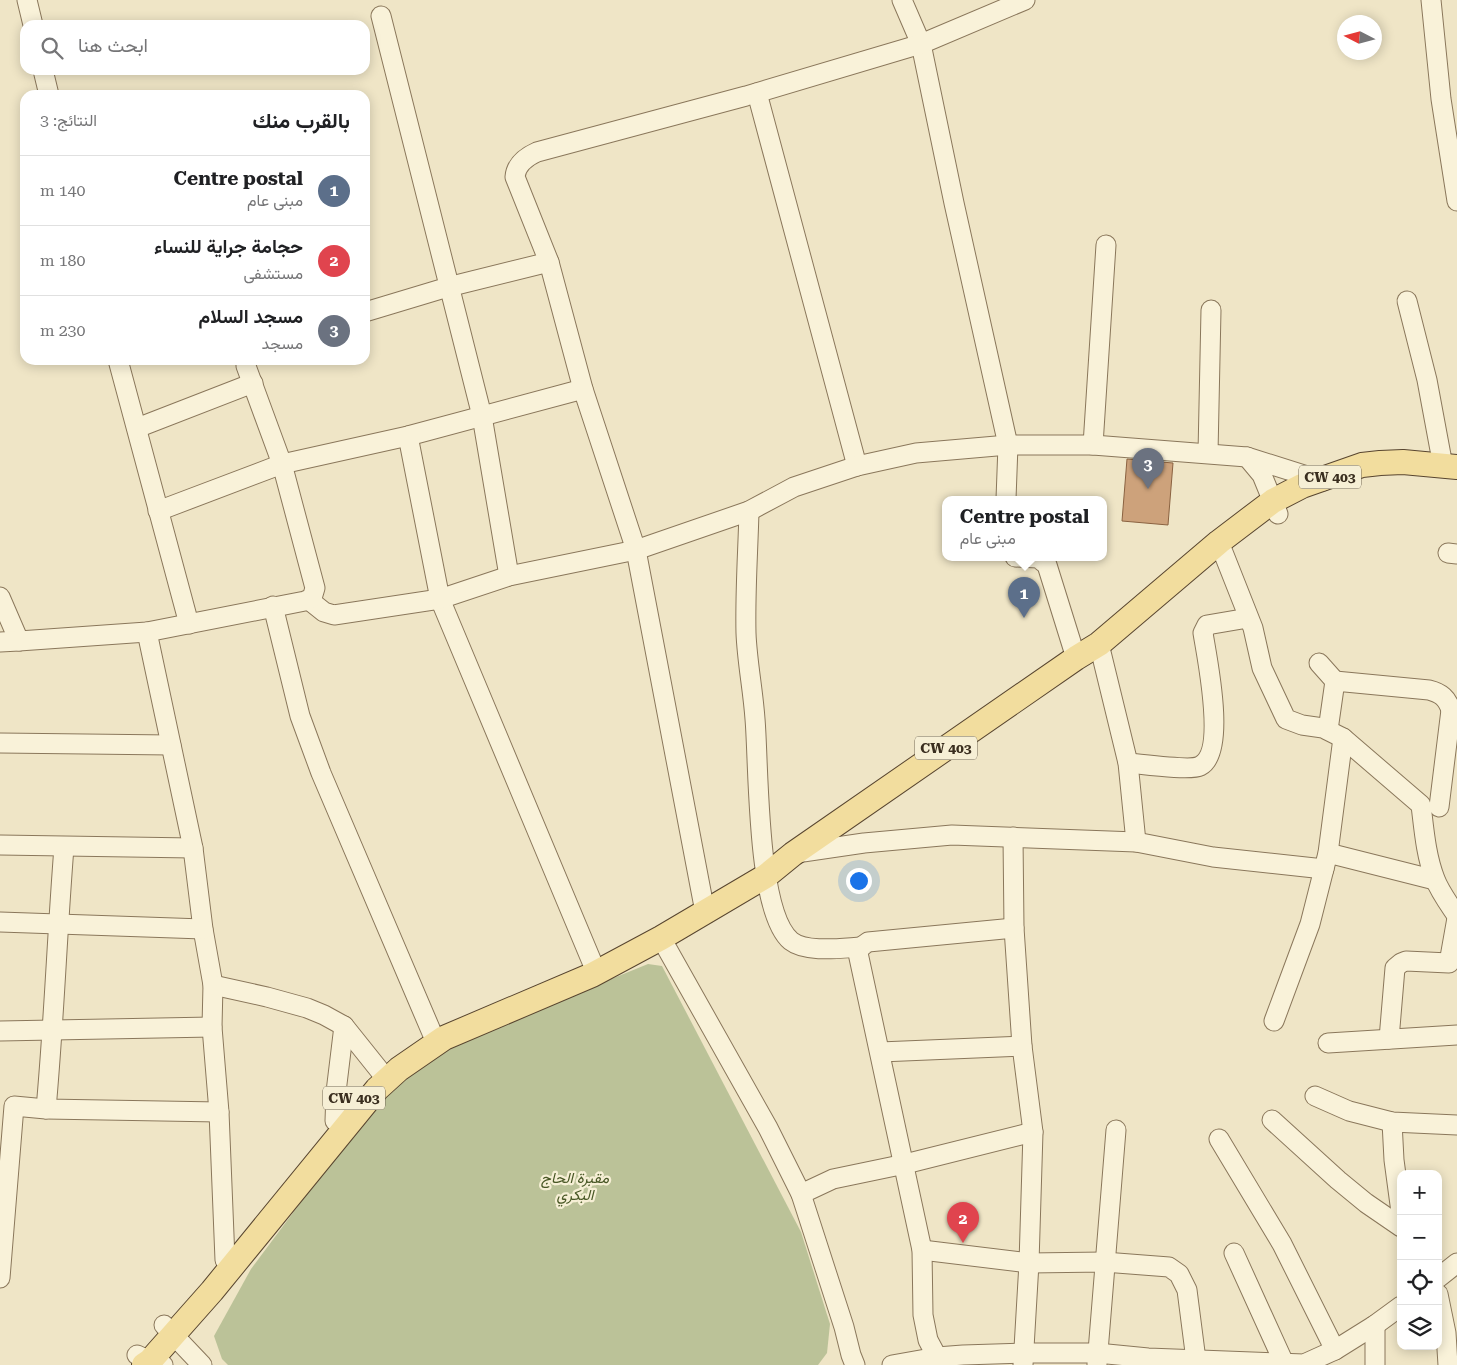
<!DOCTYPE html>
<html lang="ar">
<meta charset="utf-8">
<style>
body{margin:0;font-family:"Roboto Serif",Vazirmatn,serif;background:#f2f2f2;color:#202124;direction:rtl}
.controls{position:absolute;right:15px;bottom:15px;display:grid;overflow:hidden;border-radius:10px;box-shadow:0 2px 12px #0003}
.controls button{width:45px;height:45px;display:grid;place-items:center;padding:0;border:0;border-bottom:1px solid #e0e0e0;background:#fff;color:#202124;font:25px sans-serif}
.compass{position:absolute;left:1337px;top:15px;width:45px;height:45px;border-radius:50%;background:#fff;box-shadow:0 2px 12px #0003;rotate:276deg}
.you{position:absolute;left:858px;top:880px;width:18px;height:18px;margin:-12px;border:4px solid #fff;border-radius:50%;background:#1a73e8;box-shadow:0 0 0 8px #1a73e833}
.badge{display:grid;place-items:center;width:32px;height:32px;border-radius:50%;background:#9a302a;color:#fff;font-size:16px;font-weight:700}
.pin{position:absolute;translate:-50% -41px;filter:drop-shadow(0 1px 2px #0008)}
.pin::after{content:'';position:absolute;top:26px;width:18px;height:15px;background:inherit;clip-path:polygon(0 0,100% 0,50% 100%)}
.popup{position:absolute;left:942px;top:496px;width:165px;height:65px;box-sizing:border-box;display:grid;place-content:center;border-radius:10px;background:#fff;filter:drop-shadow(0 1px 4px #0005);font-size:16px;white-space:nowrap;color:#757577}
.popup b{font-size:19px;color:#202124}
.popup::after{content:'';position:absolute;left:50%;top:100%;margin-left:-10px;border:10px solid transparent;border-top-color:#fff}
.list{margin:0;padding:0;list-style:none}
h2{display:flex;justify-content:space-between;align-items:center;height:65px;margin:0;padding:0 20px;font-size:21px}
h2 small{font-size:16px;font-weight:400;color:#757577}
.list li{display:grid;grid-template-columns:32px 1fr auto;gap:15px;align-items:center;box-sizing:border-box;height:70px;padding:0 20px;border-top:1px solid #e0e0e0}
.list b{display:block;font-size:19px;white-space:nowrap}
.list p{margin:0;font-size:16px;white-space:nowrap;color:#757577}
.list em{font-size:16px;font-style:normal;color:#757577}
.icon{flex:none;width:28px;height:28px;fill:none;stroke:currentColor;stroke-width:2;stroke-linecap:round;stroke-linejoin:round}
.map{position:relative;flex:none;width:1457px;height:1365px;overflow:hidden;direction:ltr}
.search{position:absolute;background:#fff;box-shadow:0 2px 12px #0003;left:20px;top:20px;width:350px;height:55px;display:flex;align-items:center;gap:12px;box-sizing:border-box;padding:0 18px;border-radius:15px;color:#757577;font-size:19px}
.panel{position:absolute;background:#fff;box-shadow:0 2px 12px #0003;left:20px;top:90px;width:350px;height:275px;border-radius:15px;direction:rtl}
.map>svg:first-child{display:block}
.cemetery{fill:#bbc298}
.building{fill:#cda27b;stroke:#8a6241}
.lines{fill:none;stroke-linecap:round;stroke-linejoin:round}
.minor-casing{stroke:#8a775b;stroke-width:21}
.major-casing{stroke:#58452f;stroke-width:26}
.minor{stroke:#f9f2d9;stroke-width:19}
.major{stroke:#f2dd9e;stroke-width:24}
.labels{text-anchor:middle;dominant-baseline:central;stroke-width:4.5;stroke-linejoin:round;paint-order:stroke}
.shield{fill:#f6efd5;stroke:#726856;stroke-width:1}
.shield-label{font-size:14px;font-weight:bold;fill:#3a2e1f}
.park-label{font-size:15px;font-style:italic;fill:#485725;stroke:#f6efd5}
</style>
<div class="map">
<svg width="1457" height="1365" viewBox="0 0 1457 1365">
<rect width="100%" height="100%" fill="#efe5c6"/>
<!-- cemetery -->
<path class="cemetery" d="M648,964l14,2 139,266 29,92 -3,29 -9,12h-590l-6,-6 -8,-23 37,-67 135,-181 51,-38z"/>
<!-- building -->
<path class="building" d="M1127,459l46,4 -5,62 -46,-4z"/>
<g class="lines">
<defs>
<g id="minor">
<path d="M27,0l6,25"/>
<path d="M902,0l19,44 33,159 54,242 -2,54"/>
<path d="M1431,0l10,99 16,102"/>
<path d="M381,16l101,400 27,160"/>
<path d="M43,70l6,25"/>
<path d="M757,93l100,373"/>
<path d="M1407,301l20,79 16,86"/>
<path d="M365,312l83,-25 101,-25"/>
<path d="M118,360l71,264"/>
<path d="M137,428l116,-45"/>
<path d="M408,436l32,163 152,363"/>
<path d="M1093,445l13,-200"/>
<path d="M1208,453l3,-143"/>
<path d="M1247,457l15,18 16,39"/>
<path d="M158,511l124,-47 126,-28 175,-47"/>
<path d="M749,511c-1,40 -4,81 -3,122 1,28 7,57 9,86 4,46 1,193 36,222 15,12 51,7 70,6"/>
<path d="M1219,542l34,86 9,40 24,51 16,6 21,3 20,10 78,67c3,25 5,51 14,74 5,13 14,25 22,37"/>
<path d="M1448,553l9,1"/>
<path d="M1015,557l23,1 9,7 29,93"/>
<path d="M0,597l19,44"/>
<path d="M309,600l15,12 10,3 106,-16 69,-23 127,-26 113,-39 45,-24 63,-21 59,-13 92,-8h85l154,12 76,24"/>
<path d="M273,606l27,110 21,57 111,260"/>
<path d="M147,632l46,216 10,81 10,56 -1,42 7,85 6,148"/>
<path d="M0,642l19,-1 128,-9 158,-31 7,-3 3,-10 -33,-124 -36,-98v-6"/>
<path d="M1099,644l29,119 8,79"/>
<path d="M1319,663l16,18"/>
<path d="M1328,730l7,-49 94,9c12,3 18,8 22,20l6,1"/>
<path d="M0,743l171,2"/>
<path d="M1128,763c13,1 62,8 72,3 27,-13 7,-108 3,-133l4,-8 41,-7"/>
<path d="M1439,807l12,-97"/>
<path d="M1013,837l1,91 8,118 11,86 -4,131 -6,102"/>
<path d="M0,845l193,3"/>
<path d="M64,847c-7,88 -10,175 -18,262l173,3"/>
<path d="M796,853l68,-10 88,-8 184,7 77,15 111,12"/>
<path d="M1328,853l107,27"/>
<path d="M705,912l-69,-362 -53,-161 -34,-127 -34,-85c1,-13 11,-20 22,-25l209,-56 175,-52 104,-44"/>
<path d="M0,922l203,7"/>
<path d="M661,938l107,190 33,66 43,133 7,28 4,10"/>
<path d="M213,985l54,12 40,11 17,7 20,11 36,45"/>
<path d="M1274,1021l36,-97 18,-71 15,-115"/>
<path d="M0,1031l212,-4"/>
<path d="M1389,1039l6,-71 6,-5 5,-2 43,2 8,-45"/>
<path d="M1328,1043l129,-8"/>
<path d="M880,1052l142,-6"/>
<path d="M1315,1096l34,15 43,11 65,3"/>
<path d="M1272,1120l66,60 28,23 35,24"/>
<path d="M335,1121l1,-29 8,-66"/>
<path d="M1392,1122l2,38 7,52"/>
<path d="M1219,1139l63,105 53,106"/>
<path d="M801,1194l32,-15 72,-15 128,-32"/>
<path d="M922,1250l107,13 75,-1 65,5 10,7 8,16 9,70"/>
<path d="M1234,1253l50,110"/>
<path d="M0,1278l14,-172 32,3"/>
<path d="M1438,1278l19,-15"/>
<path d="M1438,1294l8,39 2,32"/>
<path d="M164,1325l38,40"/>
<path d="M1375,1325v40"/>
<path d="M137,1355l13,6 13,4"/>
<path d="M1097,1364l19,-234"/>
<path d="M892,1365l45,-8 26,-2 61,-2h73l51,5 156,6 31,-14 40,-25 26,-19"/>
<path d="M937,1365v-8l-9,-17 -5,-25 -1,-65 -64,-297 3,-6 7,-5 146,-14"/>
</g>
<path id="major" d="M144,1365l6,-4 62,-70 165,-202 22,-20 45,-31 148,-63 69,-37 105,-62 27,-22 283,-196 23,-14 120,-102 54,-41 29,-15 60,-21 18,-2 23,-1 54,5"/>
</defs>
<!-- minor casing -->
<use href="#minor" class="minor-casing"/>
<!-- major casing -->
<use href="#major" class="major-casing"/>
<!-- minor -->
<use href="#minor" class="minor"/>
<!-- major -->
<use href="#major" class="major"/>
</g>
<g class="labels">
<!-- shield labels -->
<g class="shield">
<rect x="1299" y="465.5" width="62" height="23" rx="4"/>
<rect x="915" y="736.5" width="62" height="23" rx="4"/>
<rect x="323" y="1086.5" width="62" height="23" rx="4"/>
</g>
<g class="shield-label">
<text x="1330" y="477">CW 403</text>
<text x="946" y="748">CW 403</text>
<text x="354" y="1098">CW 403</text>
</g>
<!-- park labels -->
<g class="park-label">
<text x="575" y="1178">مقبرة الحاج<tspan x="575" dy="17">البكري</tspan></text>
</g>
</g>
</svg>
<div class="controls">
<button>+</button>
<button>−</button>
<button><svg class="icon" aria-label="locate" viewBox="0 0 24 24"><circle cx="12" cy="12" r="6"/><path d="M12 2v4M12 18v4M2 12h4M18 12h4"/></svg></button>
<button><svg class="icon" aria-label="layers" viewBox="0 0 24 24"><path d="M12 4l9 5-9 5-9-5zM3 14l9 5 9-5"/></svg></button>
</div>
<svg class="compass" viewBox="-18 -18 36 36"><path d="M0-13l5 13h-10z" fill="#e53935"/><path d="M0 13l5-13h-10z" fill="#757577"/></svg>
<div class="you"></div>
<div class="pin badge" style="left:1024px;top:618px;background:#5c6f8a">1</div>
<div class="popup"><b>Centre postal</b>مبنى عام</div>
<div class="pin badge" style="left:963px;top:1243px;background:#e0444e">2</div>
<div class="pin badge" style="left:1148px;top:489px;background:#6b7280">3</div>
<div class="search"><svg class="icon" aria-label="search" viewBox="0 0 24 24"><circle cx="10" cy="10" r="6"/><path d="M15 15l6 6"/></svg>ابحث هنا</div>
<section class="panel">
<h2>بالقرب منك<small>النتائج: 3</small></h2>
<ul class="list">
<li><span class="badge" style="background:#5c6f8a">1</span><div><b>Centre postal</b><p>مبنى عام</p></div><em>140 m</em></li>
<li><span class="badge" style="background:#e0444e">2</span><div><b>حجامة جراية للنساء</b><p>مستشفى</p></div><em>180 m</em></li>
<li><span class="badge" style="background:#6b7280">3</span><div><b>مسجد السلام</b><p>مسجد</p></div><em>230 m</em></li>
</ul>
</section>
</div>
